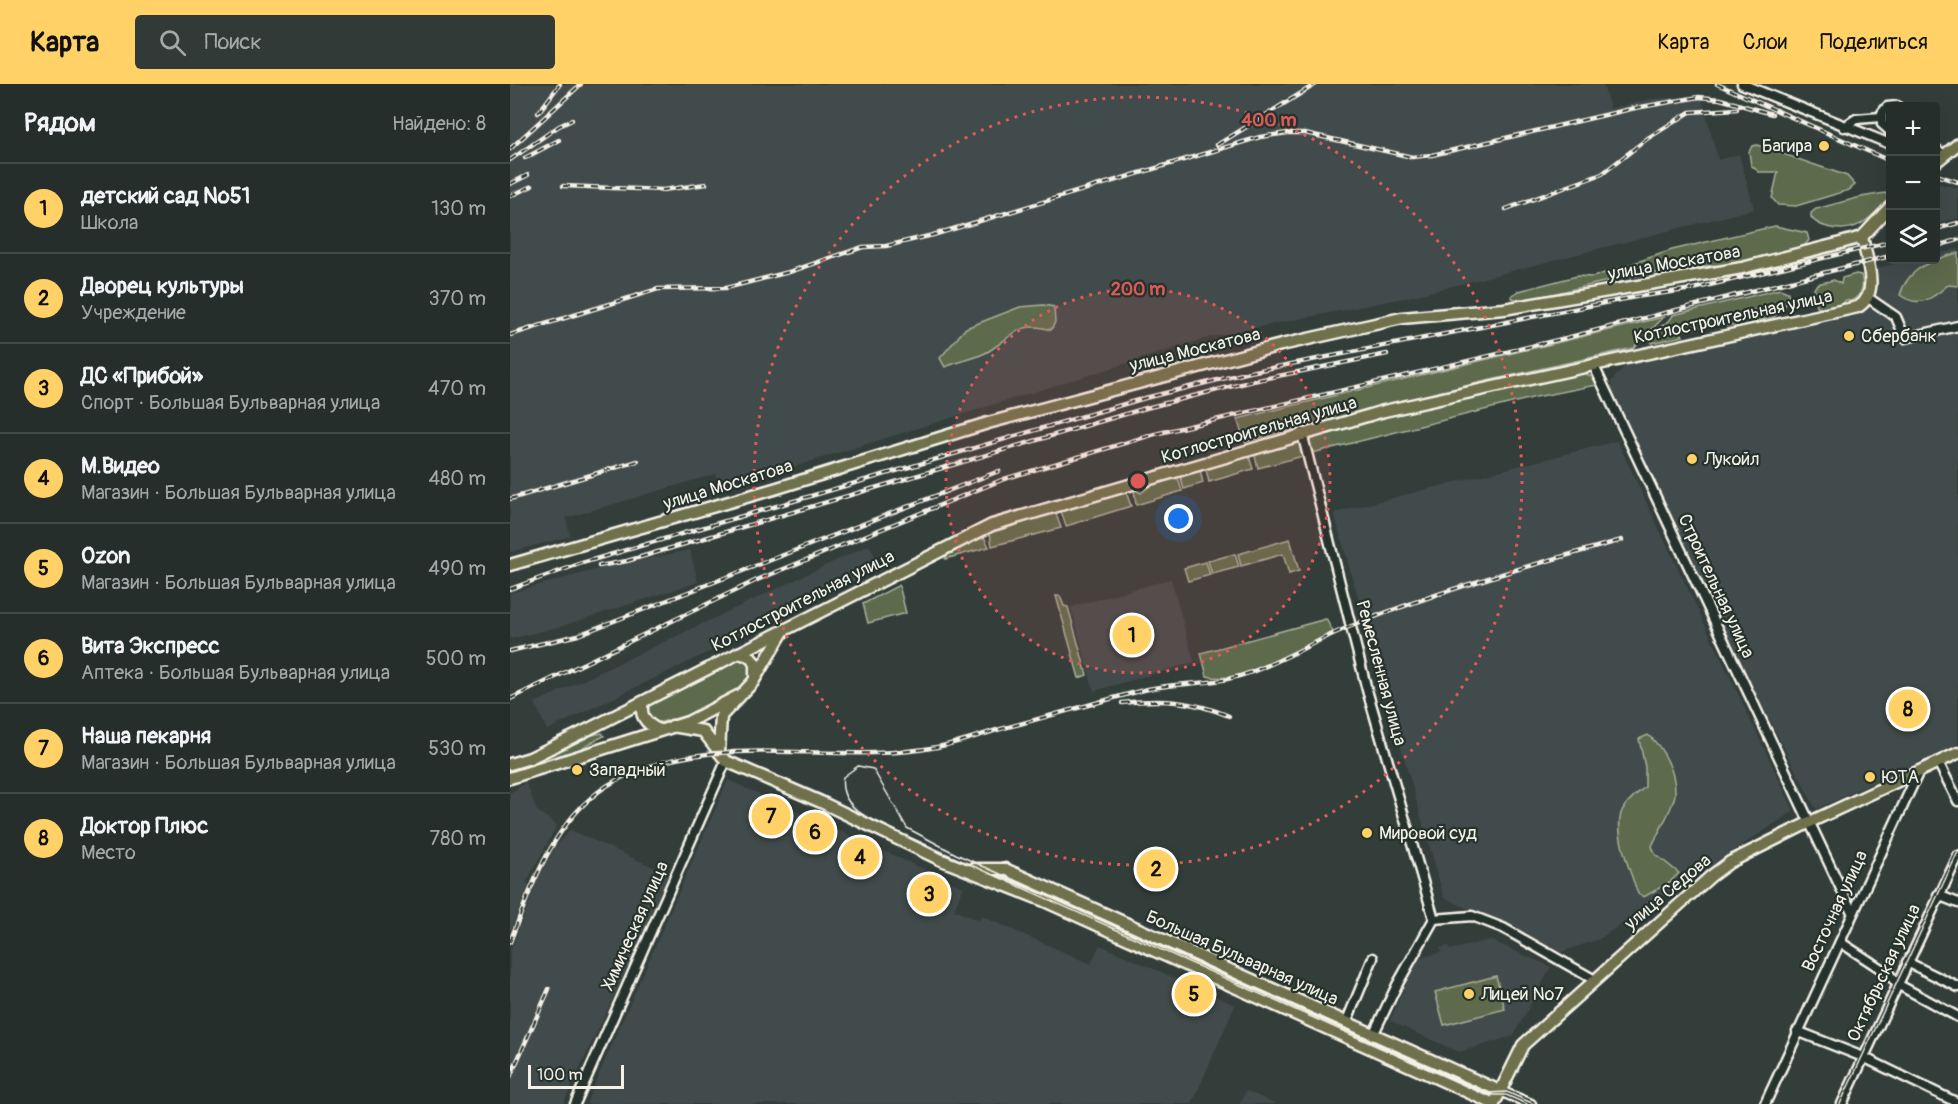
<!DOCTYPE html>
<html lang="ru">
<meta charset="utf-8">
<style>
body{margin:0;font-family:Pangolin,sans-serif;background:#323a38;color:#f1f3f6}
.controls{position:absolute;right:18px;top:18px;display:grid;overflow:hidden;border-radius:6px;box-shadow:0 6px 24px #0002}
.controls button{width:54px;height:54px;display:grid;place-items:center;padding:0;border:0;border-bottom:2px solid #424a48;background:#262e2c;color:#f1f3f6;font:30px sans-serif}
.scale{position:absolute;left:18px;bottom:15px;width:96px;box-sizing:border-box;padding-left:6px;border:3px solid #f4f1e8;border-top:0;font-size:16px;line-height:21px;white-space:nowrap;color:#f4f1e8;-webkit-text-stroke:4px #26332d;paint-order:stroke}
.you{position:absolute;left:669px;top:435px;width:21px;height:21px;margin:-15px;border:4px solid #fff;border-radius:50%;background:#1a73e8;box-shadow:0 0 0 9px #1a73e833}
.badge{display:grid;place-items:center;width:39px;height:39px;border-radius:50%;background:#ffd166;color:#111;font-size:20px;font-weight:700}
.pin{position:absolute;translate:-50% -50%;border:3px solid #fff;box-shadow:0 2px 6px #0006}
.list{margin:0;padding:0;list-style:none}
h2{display:flex;justify-content:space-between;align-items:center;height:78px;margin:0;padding:0 24px;font-size:26px}
h2 small{font-size:20px;font-weight:400;color:#a4a8a9}
.list li{display:grid;grid-template-columns:39px 1fr auto;gap:18px;align-items:center;box-sizing:border-box;height:90px;padding:0 24px;border-top:2px solid #424a48}
.list b{display:block;font-size:22px;white-space:nowrap}
.list p{margin:0;font-size:20px;white-space:nowrap;color:#a4a8a9}
.list em{font-size:20px;font-style:normal;color:#a4a8a9}
.icon{flex:none;width:33px;height:33px;fill:none;stroke:currentColor;stroke-width:2;stroke-linecap:round;stroke-linejoin:round}
.map{position:relative;flex:none;width:1448px;height:1020px;overflow:hidden}
header{display:flex;align-items:center;gap:36px;box-sizing:border-box;height:84px;padding:0 30px;background:#ffd166;color:#111}
header strong{font-size:28px}
nav{display:flex;gap:33px;margin-inline-start:auto;font-size:21px}
.search{width:420px;height:54px;background:#323a38;display:flex;align-items:center;gap:15px;box-sizing:border-box;padding:0 21px;border-radius:6px;color:#a4a8a9;font-size:22px}
main{display:flex}
aside{flex:1;background:#262e2c}
.map>svg:first-child{display:block}
.built{fill:#434b4c}
.green{fill:#5d6b4c;stroke:#a8ae9a;stroke-width:1.5}
.lines{fill:none;stroke-linecap:round;stroke-linejoin:round}
.minor-casing{stroke:#f4f1e8;stroke-width:13}
.major-casing{stroke:#f4f1e8;stroke-width:15}
.minor{stroke:#26332d;stroke-width:8}
.major{stroke:#6e714b;stroke-width:10}
.tram{stroke:#f4f1e8;stroke-width:1.5}
.rail-casing{stroke:#f4f1e8;stroke-width:4.5}
.rail{stroke:#26332d;stroke-width:2;stroke-dasharray:7;stroke-linecap:butt}
.ring{fill:none;stroke:#de5a58;stroke-width:3;stroke-dasharray:3 6}
.poi-dot{fill:#ffd166;stroke:#26332d;stroke-width:2}
.labels{text-anchor:middle;dominant-baseline:central;stroke-width:4.5;stroke-linejoin:round;paint-order:stroke}
.poi-label{font-size:18px;fill:#f4f1e8;stroke:#26332d;text-anchor:start}
.street-label{font-size:18px;fill:#f4f1e8;stroke:#26332d}
.centre{fill:#de5a58;stroke:#26332d;stroke-width:3}
.ring-label{font-size:18px;text-anchor:middle;font-weight:bold;fill:#de5a58;stroke:#26332d;stroke-width:4.5;stroke-linejoin:round;paint-order:stroke}
</style>
<header>
<strong>Карта</strong>
<div class="search"><svg class="icon" aria-label="search" viewBox="0 0 24 24"><circle cx="10" cy="10" r="6"/><path d="M15 15l6 6"/></svg>Поиск</div>
<nav><a>Карта</a><a>Слои</a><a>Поделиться</a></nav>
</header>
<main>
<aside>
<h2>Рядом<small>Найдено: 8</small></h2>
<ul class="list">
<li><span class="badge">1</span><div><b>детский сад №51</b><p>Школа</p></div><em>130 m</em></li>
<li><span class="badge">2</span><div><b>Дворец культуры</b><p>Учреждение</p></div><em>370 m</em></li>
<li><span class="badge">3</span><div><b>ДC «Прибой»</b><p>Спорт · Большая Бульварная улица</p></div><em>470 m</em></li>
<li><span class="badge">4</span><div><b>М.Видео</b><p>Магазин · Большая Бульварная улица</p></div><em>480 m</em></li>
<li><span class="badge">5</span><div><b>Ozon</b><p>Магазин · Большая Бульварная улица</p></div><em>490 m</em></li>
<li><span class="badge">6</span><div><b>Вита Экспресс</b><p>Аптека · Большая Бульварная улица</p></div><em>500 m</em></li>
<li><span class="badge">7</span><div><b>Наша пекарня</b><p>Магазин · Большая Бульварная улица</p></div><em>530 m</em></li>
<li><span class="badge">8</span><div><b>Доктор Плюс</b><p>Место</p></div><em>780 m</em></li>
</ul>
</aside>
<div class="map">
<svg width="1448" height="1020" viewBox="0 0 1448 1020">
<rect width="100%" height="100%" fill="#333e3b"/>
<filter id="ink" filterUnits="userSpaceOnUse"><feTurbulence type="fractalNoise" baseFrequency=".0167" numOctaves="2"/><feDisplacementMap in="SourceGraphic" scale="12" xChannelSelector="R" yChannelSelector="G"/><feConvolveMatrix kernelMatrix="1 2 1 2 8 2 1 2 1" color-interpolation-filters="sRGB"/></filter>
<g filter="url(#ink)">
<!-- built -->
<g class="built">
<path d="M0,0h1093l7,25 41,-10 50,-3 17,64 21,-6 15,55 -341,87 -199,40 -489,152 -3,-9h-4l-3,-5 -149,44 4,18 -60,16z"/>
<path d="M1426,99l22,5v30l-22,6z"/>
<path d="M1448,165v495l-142,65 -89,-170 -115,-250 -1,-7 18,-21 232,-51 14,-17 -3,-24 41,-9h23v-6z"/>
<path d="M1107,357l177,370 -195,128 -41,14 -114,-56 -110,-384z"/>
<path d="M359,461l12,24 -334,161 -12,-27z"/>
<path d="M180,466l8,32 -136,44 -52,13v-46l96,-26z"/>
<path d="M661,495l23,83 -100,29 -23,-84z"/>
<path d="M218,696l235,107 -9,23 25,11 2,-5 110,48 9,-19 135,60 -43,99h-606z"/>
<path d="M16,698l11,29 20,14 -31,58 3,1 -19,48v-139z"/>
<path d="M60,746l101,45 -108,229h-53v-152l29,-75 15,-28z"/>
<path d="M980,856l61,27 -38,69 -54,16 -69,-31 27,-62 25,-7 -2,-4 8,-2 2,4z"/>
<path d="M736,1007l30,13h-36z"/>
</g>
<!-- green -->
<g class="green">
<path d="M1247,61l90,31 8,9 -6,5 -53,16 -18,-1 -6,-7 6,-26h-19l-8,-7 -2,-13 3,-6z"/>
<path d="M1375,109l4,4 -1,3c-18,19 -33,35 -61,27 -7,-2 -12,-4 -16,-10v-4l5,-4 45,-12z"/>
<path d="M1265,142l32,7 2,7 -4,5c-28,10 -62,24 -92,20l-92,13 -99,23 -10,-3v-3l7,-4 58,-15 16,1 79,-27z"/>
<path d="M1448,169v33l-10,-1c-15,13 -29,24 -48,10 8,-27 33,-36 58,-42z"/>
<path d="M1346,190l5,1c4,11 0,21 -10,26l-5,-1c-5,7 -21,10 -29,7l-3,-18 3,-5 17,-4 7,4 1,-6z"/>
<path d="M1270,205l8,3 1,9 -15,16 -20,5 1,-12 -21,8 6,3 -2,3 -10,2 -10,-3 -38,8 3,5 -32,7 1,-10 18,-13 3,-5z"/>
<path d="M533,221l11,2 1,15 -4,8c-31,-10 -38,6 -62,21 -13,8 -30,10 -44,16l-5,-9 26,-30 54,-21z"/>
<path d="M1154,233l-31,31 -200,45 -188,49 -8,-23z"/>
<path d="M1069,287l14,6 4,8 -61,12 -228,57 -4,-18 223,-55z"/>
<path d="M789,354l4,18 -45,12 -4,-16z"/>
<path d="M738,369l5,16 -44,13 -4,-16z"/>
<path d="M690,386l3,13 -19,6 -4,-14z"/>
<path d="M667,391l5,16 -46,14 -2,-16 7,4 15,-12z"/>
<path d="M616,408l5,14 -65,20 -5,-15z"/>
<path d="M543,429l3,1 5,14 -69,18 -2,-13z"/>
<path d="M474,453l5,10 -44,12 2,-4z"/>
<path d="M780,455l9,32 -10,3 -6,-20 -42,12 -3,-12z"/>
<path d="M725,470l4,13 -27,7 -4,-13z"/>
<path d="M696,478l4,13 -22,6 -4,-13z"/>
<path d="M389,501l7,28 -38,10 -5,-19z"/>
<path d="M546,512h4l4,10 4,1 19,68 -8,3z"/>
<path d="M816,535l7,13c-28,15 -96,54 -126,44l-6,-23z"/>
<path d="M229,576l12,5c5,33 -70,53 -94,58l-10,-7v-12z"/>
<path d="M92,649l2,3 -32,17 -62,20v-6l68,-29z"/>
<path d="M1138,651c16,13 28,38 27,59 -1,13 -17,38 -23,52l3,8 24,19 -9,9 -26,15 -6,-3c-7,-21 -25,-62 -16,-83 4,-10 15,-17 23,-24v-20l-6,-28z"/>
<path d="M986,892l9,33 -61,16 -9,-33z"/>
</g>
<g class="lines">
<defs>
<g id="minor">
<path d="M1232,0l148,60"/>
<path d="M1334,43l12,-8 25,-2"/>
<path d="M1380,47l-8,-7v-11l5,-6 10,-1"/>
<path d="M1426,65l8,6"/>
<path d="M1357,213l29,20 9,21 53,-12"/>
<path d="M1083,280l259,548"/>
<path d="M792,349l65,257 67,229"/>
<path d="M1428,678l20,39"/>
<path d="M1428,811l20,8"/>
<path d="M1330,858l49,32 8,10 61,33"/>
<path d="M1397,878l51,25"/>
<path d="M836,939l27,-65"/>
<path d="M1287,947l66,26 95,46"/>
<path d="M863,951l24,-50 37,-66 38,-3 31,12 90,51"/>
<path d="M990,1007l31,13"/>
<path d="M65,1020l151,-343"/>
<path d="M1255,1020l154,-333"/>
<path d="M1332,1020l116,-248"/>
</g>
<g id="major">
<path d="M1426,78l22,-18"/>
<path d="M0,481l264,-76 214,-66 293,-78 121,-27 102,-9 238,-41 95,-24 25,-7 28,-30"/>
<path d="M228,569l11,3 6,7v13"/>
<path d="M133,618c-4,14 3,22 16,28"/>
<path d="M162,642l31,5 23,30 95,41 118,57 103,41 452,204"/>
<path d="M209,668l2,-36 32,-34 31,-52"/>
<path d="M0,680l20,-6 51,-25 411,-208 392,-114 474,-104c23,-14 8,-49 4,-70"/>
<path d="M0,694l178,-56 50,-26"/>
<path d="M463,785h32l495,222"/>
<path d="M984,1020l29,-59 188,-169 19,-14 80,-40 148,-69"/>
</g>
</defs>
<!-- minor casing -->
<use href="#minor" class="minor-casing"/>
<!-- major casing -->
<use href="#major" class="major-casing"/>
<!-- minor -->
<use href="#minor" class="minor"/>
<!-- major -->
<use href="#major" class="major"/>
<!-- tram -->
<g class="tram">
<path d="M1017,1020l-21,-9h-20l-575,-257c-26,-13 -74,-25 -68,-61l15,-11 15,3 34,59 49,26 531,239 20,-1 27,12"/>
<path d="M1330,1020l118,-252"/>
</g>
<defs>
<g id="rail">
<path d="M1207,0l173,77"/>
<path d="M28,29l22,-29"/>
<path d="M707,61l99,-61"/>
<path d="M0,65l71,-65"/>
<path d="M15,74l34,-18"/>
<path d="M0,76l49,-34 13,-6"/>
<path d="M1426,91l22,7"/>
<path d="M0,100l18,-9"/>
<path d="M53,102l100,4 43,-6"/>
<path d="M0,112l22,-10"/>
<path d="M996,125l96,-35 46,-36 42,-26 47,-3"/>
<path d="M1426,145l22,-6"/>
<path d="M1426,162l22,-6"/>
<path d="M0,251l148,-46 68,-1 63,-16 74,-25 23,-1 47,-11 327,-98 28,-4h17l107,24 20,-2 203,-47 64,-11 21,2 52,15"/>
<path d="M0,415l128,-38"/>
<path d="M89,482l28,-5 519,-153 107,-27 134,-27"/>
<path d="M0,505l72,-26 563,-165 105,-26 385,-75 58,-8 197,-47"/>
<path d="M0,567l68,-16 421,-164"/>
<path d="M0,615l247,-119 247,-101 151,-45 411,-96 324,-82"/>
<path d="M612,619c41,-4 68,-3 107,13"/>
<path d="M0,858c23,-60 47,-131 107,-162 99,-52 215,-13 320,-33 20,-4 40,-11 60,-17 50,-13 100,-28 151,-41 31,-7 68,-4 98,-15 38,-13 71,-35 108,-49 87,-35 177,-60 268,-85"/>
<path d="M0,993l39,-88"/>
</g>
</defs>
<!-- rail casing -->
<use href="#rail" class="rail-casing"/>
<!-- rail -->
<use href="#rail" class="rail"/>
</g>
</g>
<!-- distance rings -->
<circle cx="628" cy="397" r="192" fill="#de5a58" fill-opacity=".12"/>
<g class="ring">
<circle cx="628" cy="397" r="192"/>
<circle cx="628" cy="397" r="384"/>
</g>
<!-- markers -->
<g class="poi-dot">
<circle cx="1314" cy="62" r="6"/>
<circle cx="1339" cy="252" r="6"/>
<circle cx="1182" cy="375" r="6"/>
<circle cx="67" cy="686" r="6"/>
<circle cx="1360" cy="693" r="6"/>
<circle cx="857" cy="749" r="6"/>
<circle cx="959" cy="910" r="6"/>
</g>
<g class="labels">
<!-- poi labels -->
<g class="poi-label">
<text x="1302" y="62" text-anchor="end">Багира</text>
<text x="1351" y="252">Сбербанк</text>
<text x="1194" y="375">Лукойл</text>
<text x="79" y="686">Западный</text>
<text x="1372" y="693">ЮТА</text>
<text x="869" y="749">Мировой суд</text>
<text x="971" y="910">Лицей №7</text>
</g>
<!-- street labels -->
<g class="street-label">
<text transform="translate(1164 179) rotate(-10)">улица Москатова</text>
<text transform="translate(1223 233) rotate(-12)">Котлостроительная улица</text>
<text transform="translate(685 266) rotate(-14)">улица Москатова</text>
<text transform="translate(749 346) rotate(-16)">Котлостроительная улица</text>
<text transform="translate(218 401) rotate(-17)">улица Москатова</text>
<text transform="translate(1206 502) rotate(65)">Строительная улица</text>
<text transform="translate(293 517) rotate(-27)">Котлостроительная улица</text>
<text transform="translate(871 589) rotate(75)">Ремесленная улица</text>
<text transform="translate(1158 808) rotate(-40)">улица Седова</text>
<text transform="translate(1325 827) rotate(-65)">Восточная улица</text>
<text transform="translate(125 842) rotate(-66)">Химическая улица</text>
<text transform="translate(732 874) rotate(24)">Большая Бульварная улица</text>
<text transform="translate(1374 889) rotate(-65)">Октябрьская улица</text>
</g>
</g>
<circle cx="628" cy="397" r="9" class="centre"/>
<g class="ring-label">
<text x="759" y="42">400 m</text>
<text x="628" y="211">200 m</text>
</g>
</svg>
<div class="controls">
<button>+</button>
<button>−</button>
<button><svg class="icon" aria-label="layers" viewBox="0 0 24 24"><path d="M12 4l9 5-9 5-9-5zM3 14l9 5 9-5"/></svg></button>
</div>
<div class="scale">100 m</div>
<div class="you"></div>
<div class="pin badge" style="left:622px;top:551px">1</div>
<div class="pin badge" style="left:646px;top:785px">2</div>
<div class="pin badge" style="left:419px;top:810px">3</div>
<div class="pin badge" style="left:350px;top:773px">4</div>
<div class="pin badge" style="left:684px;top:910px">5</div>
<div class="pin badge" style="left:305px;top:748px">6</div>
<div class="pin badge" style="left:261px;top:732px">7</div>
<div class="pin badge" style="left:1398px;top:625px">8</div>
</div>
</main>
